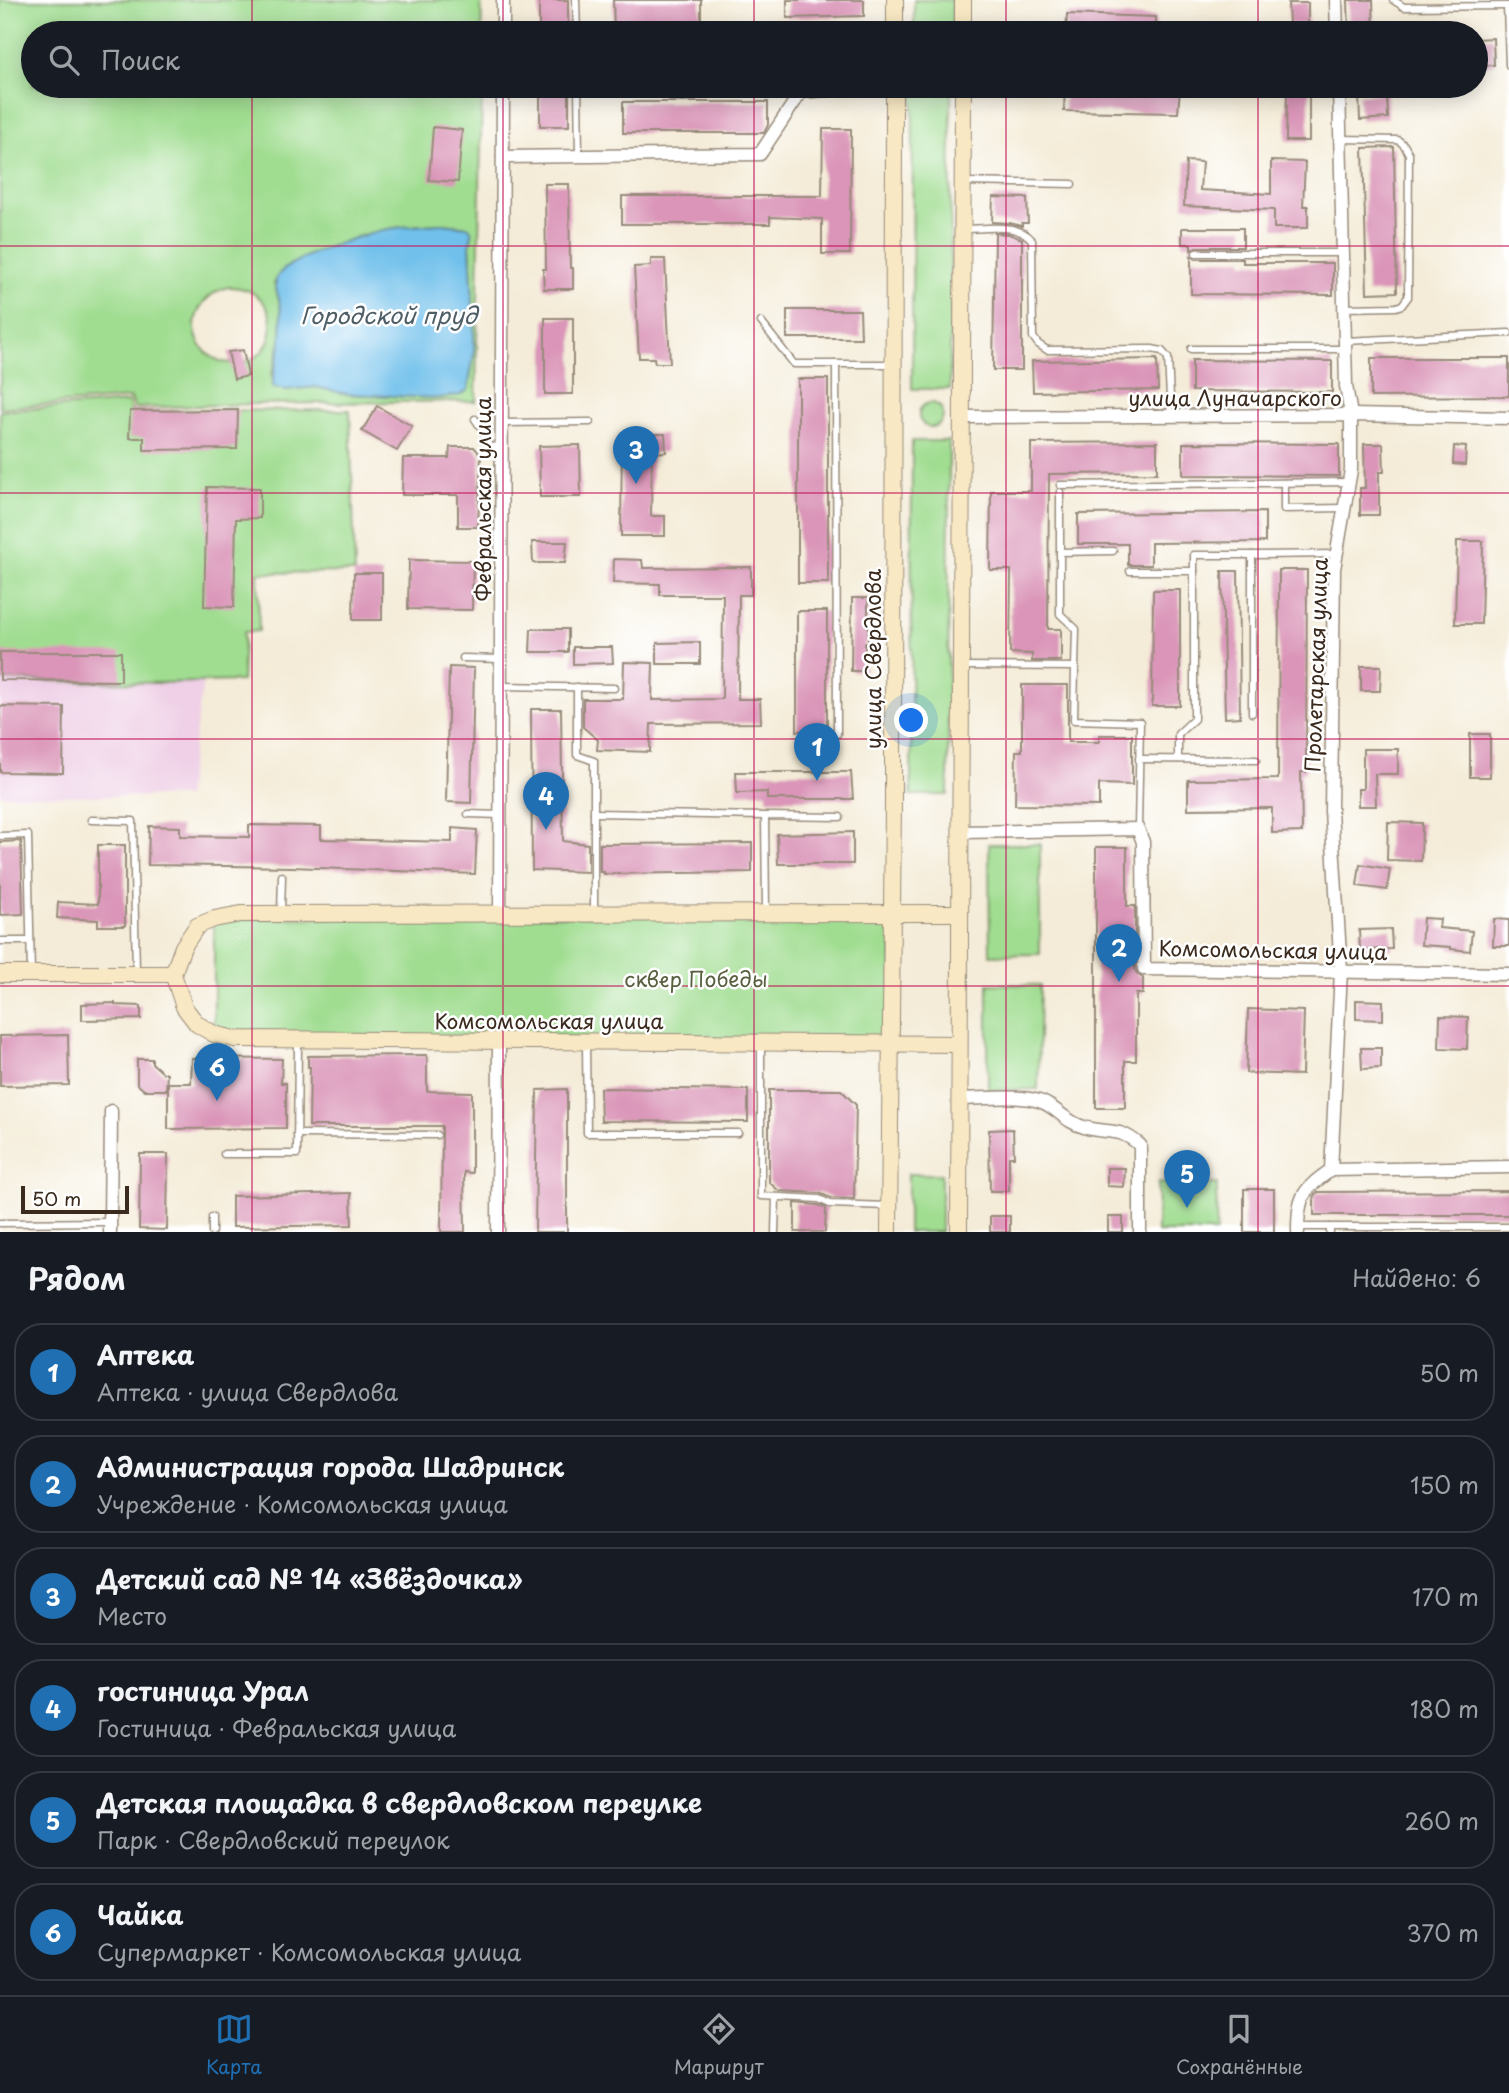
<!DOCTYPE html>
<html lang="ru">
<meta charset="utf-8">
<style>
body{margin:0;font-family:"Playpen Sans",sans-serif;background:#242831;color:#f1f3f6}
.scale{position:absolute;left:21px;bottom:18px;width:108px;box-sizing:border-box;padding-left:7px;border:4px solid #3b2a1e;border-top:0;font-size:19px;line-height:24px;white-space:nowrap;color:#3b2a1e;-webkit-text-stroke:5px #fff;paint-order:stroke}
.you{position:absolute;left:912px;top:721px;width:24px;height:24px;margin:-18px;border:5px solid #fff;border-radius:50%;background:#1a73e8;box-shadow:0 0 0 10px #1a73e833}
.badge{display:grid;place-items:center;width:46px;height:46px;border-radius:50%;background:#1f6fb2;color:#fff;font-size:23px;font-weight:700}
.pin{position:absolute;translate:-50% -58px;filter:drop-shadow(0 2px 4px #0008)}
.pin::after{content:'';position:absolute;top:37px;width:24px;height:21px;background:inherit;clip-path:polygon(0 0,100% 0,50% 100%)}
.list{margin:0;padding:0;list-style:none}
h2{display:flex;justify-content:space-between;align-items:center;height:91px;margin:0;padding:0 28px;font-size:30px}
h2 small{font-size:23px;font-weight:400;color:#9ea1a6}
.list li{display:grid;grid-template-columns:46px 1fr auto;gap:21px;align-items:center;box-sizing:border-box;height:98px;margin:0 14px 14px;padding:0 14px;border:2px solid #363941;border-radius:28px}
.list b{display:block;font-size:26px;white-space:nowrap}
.list p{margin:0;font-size:23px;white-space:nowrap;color:#9ea1a6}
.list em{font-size:23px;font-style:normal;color:#9ea1a6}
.icon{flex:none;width:38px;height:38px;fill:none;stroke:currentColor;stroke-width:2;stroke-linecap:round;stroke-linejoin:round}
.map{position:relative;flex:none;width:1509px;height:1232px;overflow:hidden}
.search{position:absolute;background:#171b24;box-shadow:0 4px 18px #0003;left:21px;right:21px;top:21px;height:77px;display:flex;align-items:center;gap:18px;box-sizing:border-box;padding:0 24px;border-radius:38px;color:#9ea1a6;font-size:26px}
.sheet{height:763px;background:#171b24}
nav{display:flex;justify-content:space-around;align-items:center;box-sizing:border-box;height:98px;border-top:2px solid #363941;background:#171b24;font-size:19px;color:#9ea1a6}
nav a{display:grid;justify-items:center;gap:4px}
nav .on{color:#1f6fb2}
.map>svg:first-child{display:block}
.built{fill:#efd0e6}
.green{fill:#a0dd91;stroke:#6e8458;stroke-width:2;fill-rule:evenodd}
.water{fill:#70c0eb;stroke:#567584;stroke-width:2}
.building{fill:#da95b8}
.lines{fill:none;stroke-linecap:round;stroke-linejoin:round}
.service-casing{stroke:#988b7b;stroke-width:9}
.minor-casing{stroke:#988b7b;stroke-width:15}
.secondary-casing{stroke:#988b7b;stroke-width:18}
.service{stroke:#fff;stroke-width:6}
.minor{stroke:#fff;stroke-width:12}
.secondary{stroke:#f8e8c3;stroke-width:16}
.grid{fill:none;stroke:#c2185b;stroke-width:2;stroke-opacity:0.55}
.labels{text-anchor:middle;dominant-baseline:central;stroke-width:5;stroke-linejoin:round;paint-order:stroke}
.street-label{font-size:21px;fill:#3b2a1e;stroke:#fff}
.park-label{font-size:21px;fill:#596040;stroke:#fff}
.water-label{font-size:23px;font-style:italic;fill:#4e5e66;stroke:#fff}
</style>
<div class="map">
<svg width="1509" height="1232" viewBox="0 0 1509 1232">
<rect width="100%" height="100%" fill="#fff"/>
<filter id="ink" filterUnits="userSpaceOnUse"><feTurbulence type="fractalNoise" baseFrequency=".0143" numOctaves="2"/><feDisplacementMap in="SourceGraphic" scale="14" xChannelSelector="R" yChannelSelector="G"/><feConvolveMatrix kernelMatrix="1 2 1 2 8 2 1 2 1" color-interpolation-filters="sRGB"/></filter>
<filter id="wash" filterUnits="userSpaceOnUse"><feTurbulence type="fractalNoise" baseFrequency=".00686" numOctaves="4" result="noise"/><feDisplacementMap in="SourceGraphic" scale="28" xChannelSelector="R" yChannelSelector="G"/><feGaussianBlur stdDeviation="1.57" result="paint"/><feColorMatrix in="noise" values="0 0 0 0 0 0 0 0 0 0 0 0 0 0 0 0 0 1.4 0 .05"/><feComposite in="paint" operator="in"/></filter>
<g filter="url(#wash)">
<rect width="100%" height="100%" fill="#f4ecd8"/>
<!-- built -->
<path class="built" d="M0,680l203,2 -17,115 -186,-2z"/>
<!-- green -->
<g class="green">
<path d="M0,0h481l1,33h-449v53h449l-6,315 -221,3 -121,4 -3,-10 -131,10zM443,224l26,3 3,6 -2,12 4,80v29l-6,36 -8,5 -22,3 -91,-4 -31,-7 -32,3 -13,-14c11,-34 16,-57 3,-93 21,-12 40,-27 62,-37 29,-16 74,-21 107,-22zM228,287c57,-1 57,77 5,76 -9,0 -18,-3 -25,-9 -26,-24 -10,-59 20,-67z"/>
<rect x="914" y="0" width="38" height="33"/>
<path d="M913,86h38l-1,303h-38z"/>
<path d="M129,402l2,9 219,-1 5,162 -97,1 1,58 -15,1 -2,49 -87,2 -155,-3v-269z"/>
<circle cx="931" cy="415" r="12"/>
<path d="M912,441h37l-1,354h-37z"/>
<path d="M989,844h51v110l-50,1z"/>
<path d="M892,913v130l-678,-9v-115z"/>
<path d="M988,984l52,1 -2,104 -50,1z"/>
<rect x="908" y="1174" width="33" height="58"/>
<path d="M1158,1183l59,1 -1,48h-59z"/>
</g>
<!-- water -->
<path class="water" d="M443,224l26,3 3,6 -2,12 4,80v29l-6,36 -8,5 -22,3 -91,-4 -31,-7 -32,3 -11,-3c-2,-17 8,-30 8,-47 1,-16 1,-32 -4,-48 -1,-6 -3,-9 0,-15 9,-19 86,-42 107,-47 19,-4 40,-5 59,-6z"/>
<g id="blocks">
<!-- building -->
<g class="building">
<rect x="539" y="0" width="29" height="33"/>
<path d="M613,0h88v33h-87z"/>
<path d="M787,0h77v16l-77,2z"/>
<path d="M1348,0h25l1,33h-25z"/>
<path d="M1288,3h20v21h-19z"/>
<path d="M1067,14l89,3v16h-90z"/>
<path d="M1493,38l1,27 -18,1v-27z"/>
<rect x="540" y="86" width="29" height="40"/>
<path d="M1065,86l115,1 -2,26 -114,-2z"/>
<path d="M1287,86h22v55h-23z"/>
<path d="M1387,93l1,25 -28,2 -1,-25z"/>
<path d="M623,102h145v23l-4,8h-141z"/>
<path d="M433,127l29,3 -4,52 -29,-2z"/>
<path d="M823,129h28l-1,125h-28v-35l-52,-2v7h-148v-28h200z"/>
<path d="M1394,147l3,145 -30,1 -4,-145z"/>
<path d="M1186,161l16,1 -2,28 71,4v-33l34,1 -2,44h5v22h-34v-18l-90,-4z"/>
<path d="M545,184h24l1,84h3v21h-29l-1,-20h3z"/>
<path d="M993,197l34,1 1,25h-6v3l-12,-3 -18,-1z"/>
<path d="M1182,228h61v19h-47l-5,3v-6h-9z"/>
<path d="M995,233l14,1 13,5v131h-29z"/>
<path d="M1191,256l5,3h47v4h90v32l-142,-1z"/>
<path d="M651,259h14l5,104h-15l-1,-5h-15l-5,-91 17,-1z"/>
<path d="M787,310h73l1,28h-74z"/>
<rect x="545" y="318" width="28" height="76"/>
<path d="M243,350l5,26 -14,3 -6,-27z"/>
<path d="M1371,358h138v38l-138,1z"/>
<path d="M1157,359l1,31 -125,2 -1,-31z"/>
<path d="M1192,360l140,1v31l-140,-1z"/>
<rect x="798" y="379" width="30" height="204"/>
<path d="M377,406l35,20 -15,25 -35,-20z"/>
<path d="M238,410l-1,39 -93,1v-12h-15l1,-27z"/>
<path d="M622,434h43l1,18 -14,1 -1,63h14v20h-44z"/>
<path d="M1157,442v31l-108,1 -1,155h13v32h-29v-7l-22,-1 1,-83h-21l1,-79h40v-48z"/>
<path d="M1183,443l156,1v32l-156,-1z"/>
<path d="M1364,444h19l1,28h-5v43h-19v-27h5z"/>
<path d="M580,445l1,52h-41l-1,-51z"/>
<path d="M1454,446l12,1 -1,18 -12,-1z"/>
<path d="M450,447h24l7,8 -3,72h-20v-32h-56l1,-37h46z"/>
<path d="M207,487l53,1v30l-24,1 -2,88 -30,-1z"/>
<path d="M1265,512v30l-114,1v22h-23v-21h-50v-30z"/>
<path d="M1457,541h26l-2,83h-26z"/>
<path d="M532,542h35l-2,21h-32z"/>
<path d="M614,559l28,1 1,8 108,-1v28h-12l-1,104h22l1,24 -110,1 -1,28 -53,-2 1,-10 -15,-13v-28h40l1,-37 29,1 -1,37 70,-1 1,-104h-63v-11l-47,-1z"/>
<path d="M409,560l64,1 -1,49 -64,-1z"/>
<path d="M1279,570h28l-1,202h-5l1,60 -30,1v-25l-84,1v-29l90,-1z"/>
<path d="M1222,571h16l2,146 -15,1z"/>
<path d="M354,573h28v47h-29z"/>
<path d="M1153,590h27v116h-28z"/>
<path d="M852,598h16v45h-3v28h-14z"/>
<path d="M797,611h30v119l-30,1z"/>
<path d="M531,629h37v23h-38z"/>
<path d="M700,642v22h-43v-21z"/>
<path d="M573,647h39l1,16 -40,1z"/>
<path d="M0,652h121v29l-121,-1z"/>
<path d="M1361,666h20l-1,25h-19z"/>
<path d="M449,667l25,1 -3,135 -25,-1z"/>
<path d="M1022,685h46v57h31v-7h33v50l-33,-1v22l-84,-1 1,-54h6z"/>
<path d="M0,706l64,1 -1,66 -63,-1z"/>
<path d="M531,709h30l2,132 25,3v28l-56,-2z"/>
<rect x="1470" y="734" width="20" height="43"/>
<path d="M1363,749h35v25h-23l1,32h-18v-17h5z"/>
<path d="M736,772h115l2,27h-86v-7l-30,1z"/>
<path d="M1388,822l34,1 -1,38 -34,-1z"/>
<path d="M249,825l72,1v13l131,3v-14l25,2 -2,44 -184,-7 -143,-2 1,-39 31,1v9l69,1z"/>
<path d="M853,832v32h-75l-1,-30z"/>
<path d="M21,841l2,73 -23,1v-73z"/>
<path d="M752,843v29l-148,2v-2h-4v-28z"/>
<path d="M98,845h27v81h-27v-6l-41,-2 1,-16 40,2z"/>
<path d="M1096,847h31v59h8v63l2,5 6,4v16h-7v67h-11v47h-29z"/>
<path d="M1360,864l30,5 -3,21 -30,-4z"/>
<path d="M1423,918l17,1 -1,9 33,3 -2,20 -19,-2v-2l-30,-2z"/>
<path d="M1494,919l15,1v26h-16z"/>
<path d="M1391,929l1,20 -32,1 -1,-20z"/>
<path d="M1356,1000l27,1v19l-27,-1z"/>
<path d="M115,1003v2l26,1v13l-59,1v-16z"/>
<path d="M1248,1009l56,2 -2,64 -56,-2z"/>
<path d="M1440,1016l28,1 -1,32 -28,-1z"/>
<path d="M68,1035l1,50 -69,1v-50z"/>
<path d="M1361,1048h20v20l-19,1z"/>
<path d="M427,1055v36l45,1v81l-8,-1 1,60h-24l1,-106h-133l1,-59h-2v-11z"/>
<path d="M192,1058l90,1 -1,24h5v45l-118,1v-46h23z"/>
<path d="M137,1059h15v4l11,10h4l-1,17h-22l-7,-6z"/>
<path d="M600,1088l148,2v32l-147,-1z"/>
<path d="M567,1089v143h-32l2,-142z"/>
<path d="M769,1090h72l15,15 -2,94 -23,-1 -12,-5 -40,-2 -10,-9z"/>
<path d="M1013,1129l1,28h-5v34h-19l-1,-61z"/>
<path d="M140,1154h28l-1,76 -28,-1z"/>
<path d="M1107,1168h18l-1,19 -17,-1z"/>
<rect x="1244" y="1189" width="30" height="43"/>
<path d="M1509,1191v24h-195v-19l4,-4z"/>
<path d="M351,1193l1,32 -120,2v-31z"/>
<path d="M795,1203l23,2 8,3 -1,24h-30z"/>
<rect x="990" y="1216" width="20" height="16"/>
<rect x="1108" y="1217" width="15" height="15"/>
</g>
</g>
</g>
<g filter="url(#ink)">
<use href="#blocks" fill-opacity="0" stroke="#988b7b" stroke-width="2"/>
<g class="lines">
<defs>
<g id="service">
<path d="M576,0l1,33"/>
<path d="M1393,0l11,7 105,-1"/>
<path d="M1507,6l2,59"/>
<path d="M578,86l1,70"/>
<path d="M1341,139l57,1 6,5 5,9 -1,143 -6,8 -6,2 -52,1"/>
<path d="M965,182l107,2"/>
<path d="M963,229c21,0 55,-7 69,11l1,97 5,7 9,6 105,-1 10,2 6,7 3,58"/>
<path d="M1196,253h147"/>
<path d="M761,322l33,42h98"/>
<path d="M1345,341l164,-8"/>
<path d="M1191,349h154"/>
<path d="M836,364l1,370"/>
<path d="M475,419l9,13 5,15 12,-1"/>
<path d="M501,423l89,-1"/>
<path d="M1284,483v26l60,-1"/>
<path d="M1060,485l289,-3"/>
<path d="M1060,552l53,-1"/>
<path d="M1252,555l84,-1"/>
<path d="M1130,571h64"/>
<path d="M463,658l37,1"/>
<path d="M963,666l112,1 1,-38 -16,-15v-122"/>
<path d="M1075,667l-1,53 66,2 -2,107"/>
<path d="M500,686l114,2"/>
<path d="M577,687v68l17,6v151"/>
<path d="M1139,759l117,1"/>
<path d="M1178,759v-25l16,-15v-164h58v158"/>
<path d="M594,813l171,3"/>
<path d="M468,814l32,1"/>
<path d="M91,820l42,1 3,151"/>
<path d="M0,836l28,-1 3,138"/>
<path d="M766,911l-1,-95 75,1"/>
<path d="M281,912l1,-36"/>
<path d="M0,941h30"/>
<path d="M586,1043l1,90h151"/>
<path d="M761,1045v151l58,3 11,5 58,2"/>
<path d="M297,1134l140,1"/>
<path d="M224,1154h73l1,-113"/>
<path d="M212,1217v15"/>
<path d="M0,1223l111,-1"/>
<path d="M1298,1227h32"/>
<path d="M775,1232l1,-35"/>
<path d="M1330,1232v-5h179"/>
</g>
<g id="minor">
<path d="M1336,0l1,33"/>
<path d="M503,33v-33"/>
<path d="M503,157l257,-3 41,-62 76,-6"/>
<path d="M962,417l389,-2 158,3"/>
<path d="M960,832l178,-3 5,13 1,127 365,5"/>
<path d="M500,913l3,-827"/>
<path d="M959,1099c24,0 61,-5 83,3 15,6 25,21 42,25 26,8 32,-2 56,18v87"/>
<path d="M1331,1170l10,-199 -10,-160 3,-242 17,-99v-55l-5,-29 -7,-300"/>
<path d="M1331,1170l178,-3"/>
<path d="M110,1232l1,-121"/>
<path d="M498,1232l1,-191"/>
<path d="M1298,1232c0,-35 4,-42 33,-62"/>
</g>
<g id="secondary">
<path d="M895,33v-33"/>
<path d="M963,33v-33"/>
<path d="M0,974h173"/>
<path d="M959,1044l-724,-5 -21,-5 -17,-10 -13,-17 -11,-33 10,-27 14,-21 17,-7 27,-5 719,-1"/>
<path d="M889,1232l4,-428 1,-718"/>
<path d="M959,1232l4,-1146"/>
</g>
</defs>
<!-- service casing -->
<use href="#service" class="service-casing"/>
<!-- minor casing -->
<use href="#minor" class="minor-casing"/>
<!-- secondary casing -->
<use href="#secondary" class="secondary-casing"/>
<!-- service -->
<use href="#service" class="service"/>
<!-- minor -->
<use href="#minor" class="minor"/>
<!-- secondary -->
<use href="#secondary" class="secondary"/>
</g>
</g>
<!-- grid -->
<path class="grid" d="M252,0v33M503,0v33M754,0v33M1006,0v33M1258,0v33M252,86v1146M503,86v1146M754,86v1146M1006,86v1146M1258,86v1146M0,246h1509M0,493h1509M0,739h1509M0,986h1509"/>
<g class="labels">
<!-- street labels -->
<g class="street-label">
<text x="1235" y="397">улица Луначарского</text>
<text transform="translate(482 499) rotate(-90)">Февральская улица</text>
<text transform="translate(872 659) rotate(-90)">улица Свердлова</text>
<text transform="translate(1315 665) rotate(-88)">Пролетарская улица</text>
<text transform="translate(1273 949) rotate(1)">Комсомольская улица</text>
<text x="549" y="1020">Комсомольская улица</text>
</g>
<!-- park labels -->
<g class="park-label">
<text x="696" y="978">сквер Победы</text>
</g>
<!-- water labels -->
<g class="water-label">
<text x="389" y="314">Городской пруд</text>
</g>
</g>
</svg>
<div class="scale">50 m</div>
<div class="you"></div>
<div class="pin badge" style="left:817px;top:781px">1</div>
<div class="pin badge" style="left:1119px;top:982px">2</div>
<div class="pin badge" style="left:636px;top:484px">3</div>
<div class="pin badge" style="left:546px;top:830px">4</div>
<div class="pin badge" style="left:1187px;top:1208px">5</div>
<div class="pin badge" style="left:217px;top:1101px">6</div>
<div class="search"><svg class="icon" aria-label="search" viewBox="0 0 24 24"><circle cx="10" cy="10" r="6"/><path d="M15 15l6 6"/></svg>Поиск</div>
</div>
<section class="sheet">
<h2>Рядом<small>Найдено: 6</small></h2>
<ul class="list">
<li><span class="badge">1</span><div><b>Аптека</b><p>Аптека · улица Свердлова</p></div><em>50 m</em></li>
<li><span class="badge">2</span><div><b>Администрация города Шадринск</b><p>Учреждение · Комсомольская улица</p></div><em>150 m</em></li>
<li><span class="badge">3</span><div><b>Детский сад № 14 «Звёздочка»</b><p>Место</p></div><em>170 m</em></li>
<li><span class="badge">4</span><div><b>гостиница Урал</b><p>Гостиница · Февральская улица</p></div><em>180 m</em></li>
<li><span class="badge">5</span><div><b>Детская площадка в свердловском переулке</b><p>Парк · Свердловский переулок</p></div><em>260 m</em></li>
<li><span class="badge">6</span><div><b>Чайка</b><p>Супермаркет · Комсомольская улица</p></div><em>370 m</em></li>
</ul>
</section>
<nav>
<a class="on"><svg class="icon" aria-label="map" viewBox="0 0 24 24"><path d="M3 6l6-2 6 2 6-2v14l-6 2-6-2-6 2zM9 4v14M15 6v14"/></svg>Карта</a>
<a><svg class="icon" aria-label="directions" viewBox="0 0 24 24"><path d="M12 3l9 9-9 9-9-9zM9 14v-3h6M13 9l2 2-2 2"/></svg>Маршрут</a>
<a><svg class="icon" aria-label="saved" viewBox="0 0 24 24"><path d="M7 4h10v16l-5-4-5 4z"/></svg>Сохранённые</a>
</nav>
